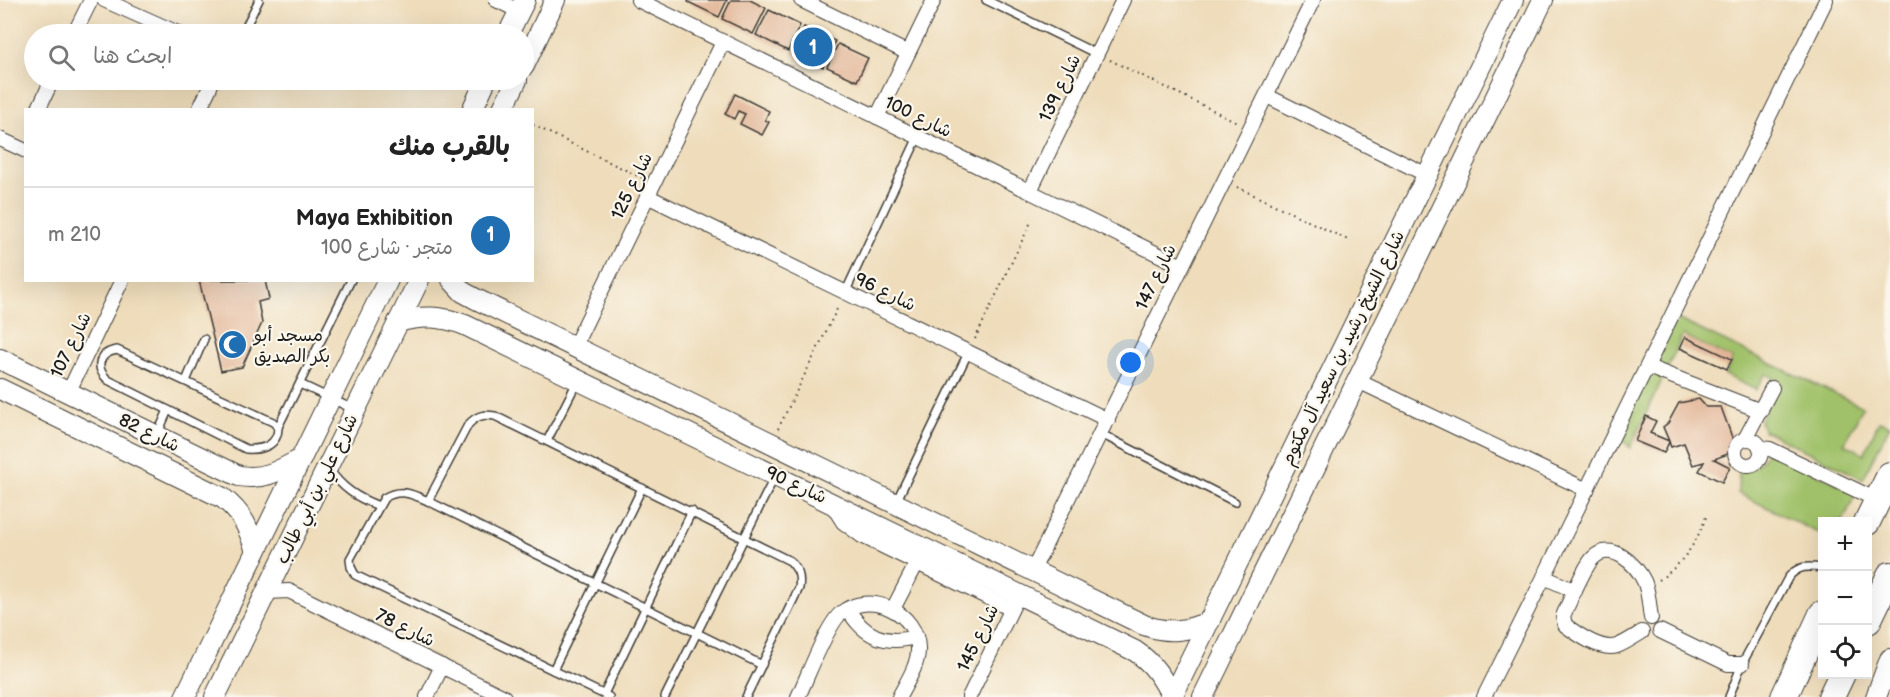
<!DOCTYPE html>
<html lang="ar">
<meta charset="utf-8">
<style>
body{margin:0;font-family:"Balsamiq Sans","Playpen Sans Arabic",sans-serif;background:#f6f6f6;color:#222;direction:rtl}
.controls{position:absolute;right:18px;bottom:18px;display:grid;overflow:hidden;border-radius:0px;box-shadow:0 6px 24px #0002}
.controls button{width:54px;height:54px;display:grid;place-items:center;padding:0;border:0;border-bottom:2px solid #e0e0e0;background:#fff;color:#222;font:30px sans-serif}
.you{position:absolute;left:1131px;top:363px;width:21px;height:21px;margin:-15px;border:4px solid #fff;border-radius:50%;background:#1a73e8;box-shadow:0 0 0 9px #1a73e833}
.badge{display:grid;place-items:center;width:39px;height:39px;border-radius:50%;background:#1f6fb2;color:#fff;font-size:20px;font-weight:700}
.pin{position:absolute;translate:-50% -50%;border:3px solid #fff;box-shadow:0 2px 6px #0006}
.list{margin:0;padding:0;list-style:none}
h2{display:flex;justify-content:space-between;align-items:center;height:78px;margin:0;padding:0 24px;font-size:26px}
h2 small{font-size:20px;font-weight:400;color:#767676}
.list li{display:grid;grid-template-columns:39px 1fr auto;gap:18px;align-items:center;box-sizing:border-box;height:96px;padding:0 24px;border-top:2px solid #e0e0e0}
.list b{display:block;font-size:22px;white-space:nowrap}
.list p{margin:0;font-size:20px;white-space:nowrap;color:#767676}
.list em{font-size:20px;font-style:normal;color:#767676}
.icon{flex:none;width:33px;height:33px;fill:none;stroke:currentColor;stroke-width:2;stroke-linecap:round;stroke-linejoin:round}
.map{position:relative;flex:none;width:1890px;height:697px;overflow:hidden;direction:ltr}
.search{position:absolute;background:#fff;box-shadow:0 6px 24px #0002;left:24px;top:24px;width:510px;height:66px;display:flex;align-items:center;gap:15px;box-sizing:border-box;padding:0 21px;border-radius:33px;color:#767676;font-size:22px}
.panel{position:absolute;background:#fff;box-shadow:0 6px 24px #0002;left:24px;top:108px;width:510px;height:174px;border-radius:0px;direction:rtl}
.map>svg:first-child{display:block}
.green{fill:#a0c169;stroke:#5e6e42;stroke-width:1.5}
.building{fill:#e2b597}
.lines{fill:none;stroke-linecap:round;stroke-linejoin:round}
.lane-casing{stroke:#3c3934;stroke-width:10}
.street-casing{stroke:#3c3934;stroke-width:16}
.secondary-casing{stroke:#3c3934;stroke-width:22}
.highway-casing{stroke:#3c3934;stroke-width:28}
.path{stroke:#3c3934;stroke-width:2;stroke-dasharray:1.5 4.5;stroke-linecap:butt}
.lane{stroke:#fff;stroke-width:7}
.street{stroke:#fff;stroke-width:14}
.secondary{stroke:#fff;stroke-width:20}
.highway{stroke:#fff;stroke-width:26}
.labels{text-anchor:middle;dominant-baseline:central;stroke-width:4.5;stroke-linejoin:round;paint-order:stroke}
.street-label{font-size:18px;fill:#1c1c1c;stroke:#fbf7ec}
.poi-label{font-size:18px;fill:#1c1c1c;stroke:#fbf7ec;text-anchor:start}
</style>
<div class="map">
<svg width="1890" height="697" viewBox="0 0 1890 697">
<rect width="100%" height="100%" fill="#fbf7ec"/>
<filter id="ink" filterUnits="userSpaceOnUse"><feTurbulence type="fractalNoise" baseFrequency=".0167" numOctaves="2"/><feDisplacementMap in="SourceGraphic" scale="12" xChannelSelector="R" yChannelSelector="G"/><feConvolveMatrix kernelMatrix="1 2 1 2 8 2 1 2 1" color-interpolation-filters="sRGB"/></filter>
<filter id="wash" filterUnits="userSpaceOnUse"><feTurbulence type="fractalNoise" baseFrequency=".008" numOctaves="4" result="noise"/><feDisplacementMap in="SourceGraphic" scale="24" xChannelSelector="R" yChannelSelector="G"/><feGaussianBlur stdDeviation="1.35" result="paint"/><feColorMatrix in="noise" values="0 0 0 0 0 0 0 0 0 0 0 0 0 0 0 0 0 1.4 0 .05"/><feComposite in="paint" operator="in"/></filter>
<g filter="url(#wash)">
<rect width="100%" height="100%" fill="#eedcba"/>
<!-- green -->
<g class="green">
<path d="M1673,317l190,90 -19,37 20,10 15,-33 11,4 -27,54 -100,-49 -3,-9 19,-40 -14,-7 -9,16 -31,-15 7,-16 -49,-24 -53,113 -13,-15z"/>
<path d="M1768,450l88,43 -13,28 -21,1v13l-84,-42 1,-23c15,-1 22,-6 29,-20z"/>
</g>
<g id="blocks">
<!-- building -->
<g class="building">
<path d="M689,0h38l-8,17 -31,-15z"/>
<path d="M731,0h19l16,8 -13,26 -31,-15z"/>
<path d="M769,10l31,15 -12,26 -32,-16z"/>
<path d="M804,27l31,14 -12,26 -31,-15z"/>
<path d="M838,44l30,14 -11,23 -30,-14z"/>
<path d="M735,94l34,17 -4,9 4,2 -7,13 -22,-11 5,-10 -7,-3 -4,8 -9,-5z"/>
<path d="M199,280h66l4,19 -11,3 4,21 -20,44 -21,4z"/>
<path d="M1685,337l47,22 -5,10 -47,-21z"/>
<path d="M1699,399l7,8h15l12,33 -5,14 -14,5 16,8 -8,15 -23,-11 5,-9 -11,3 -9,-22 -13,4 -2,-5 -5,11 -29,-12 11,-25 10,5 -6,12 19,8 -6,-14 5,-4 11,-20z"/>
</g>
</g>
</g>
<g filter="url(#ink)">
<use href="#blocks" fill-opacity="0" stroke="#3c3934" stroke-width="1.5"/>
<g class="lines">
<defs>
<g id="lane">
<path d="M986,0l111,54"/>
<path d="M242,34l17,-34"/>
<path d="M845,293l73,-156"/>
<path d="M117,350l156,72 5,5c0,19 -16,23 -32,22l-138,-69c-14,-13 -9,-27 9,-30z"/>
<path d="M186,381l18,-42"/>
<path d="M300,384l55,26"/>
<path d="M278,427l73,-147"/>
<path d="M1101,434l134,68"/>
<path d="M157,435l11,-25"/>
<path d="M547,441l30,-59"/>
<path d="M329,469c13,19 28,29 50,37"/>
<path d="M428,501l40,-76c8,-9 14,-11 27,-9l295,145c8,9 11,14 9,27l-53,109"/>
<path d="M896,502l72,-149"/>
<path d="M553,670l89,-182"/>
<path d="M604,694l88,-183"/>
<path d="M609,697l-254,-122 -4,-8 -1,-8 34,-61c16,-10 28,-4 44,3l334,164"/>
<path d="M665,697l109,-219"/>
<path d="M1729,697l13,-33 46,-86c10,-13 20,-12 34,-10"/>
</g>
<g id="street">
<path d="M104,0l76,34"/>
<path d="M496,0l23,11"/>
<path d="M638,0l544,266"/>
<path d="M801,0l107,53"/>
<path d="M74,34l17,-34"/>
<path d="M1267,96l160,79"/>
<path d="M38,110l14,-30"/>
<path d="M199,110l11,-23 2,-7"/>
<path d="M877,117l57,-117"/>
<path d="M0,139l26,12"/>
<path d="M1030,191l93,-191"/>
<path d="M647,196l461,224"/>
<path d="M574,347l149,-305"/>
<path d="M1648,367l113,44"/>
<path d="M1358,381l229,109"/>
<path d="M68,393l54,-113"/>
<circle cx="1748" cy="452" r="13"/>
<path d="M1745,439l27,-51"/>
<path d="M1760,448l10,1 107,51"/>
<path d="M831,503l12,19 19,14 149,73"/>
<path d="M1033,570l280,-570"/>
<path d="M1544,577l31,14"/>
<path d="M267,592l22,-1 215,106"/>
<path d="M848,609c16,28 37,36 68,28"/>
<path d="M893,609l28,-54"/>
<path d="M1660,631l68,33h14"/>
<path d="M1642,632c-8,5 -17,11 -25,14 -17,5 -40,-12 -52,-21l-2,-9c6,-13 21,-49 30,-58 18,-18 43,6 51,23 5,11 5,25 7,37"/>
<path d="M427,697l15,-31"/>
<path d="M798,697c9,-19 28,-70 42,-83 28,-25 79,-2 78,36 0,16 -12,33 -19,47"/>
<path d="M969,697l46,-95"/>
<path d="M1484,697l60,-120 282,-577"/>
</g>
<g id="secondary">
<path d="M508,34l17,-34"/>
<path d="M524,66l31,-66"/>
<path d="M472,110l14,-30"/>
<path d="M502,110l15,-30"/>
<path d="M452,280l11,12 13,7 668,326c24,9 44,6 66,-4"/>
<path d="M398,322c24,-7 44,-6 67,3l670,326c18,12 27,26 37,46"/>
<path d="M0,359l239,117c26,4 39,-5 62,-17"/>
<path d="M0,389l223,109c20,16 25,29 33,53"/>
<path d="M185,697l203,-417"/>
<path d="M215,697l204,-417"/>
<path d="M1172,697l341,-697"/>
<path d="M1203,697l340,-697"/>
<path d="M1876,697l14,-38"/>
</g>
<g id="highway">
<path d="M1867,522l23,-47"/>
<path d="M1868,621l22,-46"/>
<path d="M1784,697l38,-83"/>
<path d="M1831,697l11,-23"/>
</g>
</defs>
<!-- lane casing -->
<use href="#lane" class="lane-casing"/>
<!-- street casing -->
<use href="#street" class="street-casing"/>
<!-- secondary casing -->
<use href="#secondary" class="secondary-casing"/>
<!-- highway casing -->
<use href="#highway" class="highway-casing"/>
<!-- path -->
<g class="path">
<path d="M1110,60l127,62"/>
<path d="M533,125l109,53"/>
<path d="M1237,187l113,54"/>
<path d="M975,339l57,-119"/>
<path d="M778,429l61,-124"/>
<path d="M1659,580c24,-16 39,-39 48,-66"/>
</g>
<!-- lane -->
<use href="#lane" class="lane"/>
<!-- street -->
<use href="#street" class="street"/>
<!-- secondary -->
<use href="#secondary" class="secondary"/>
<!-- highway -->
<use href="#highway" class="highway"/>
</g>
</g>
<!-- icons -->
<defs>
<symbol id="mosque-disc" viewBox="-11 -11 22 22"><circle r="9.5" fill="#1f6fb2" stroke="#fbf7ec"/><path d="M3.5-4.9A6 6 0 1 0 3.5 4.9A5 5 0 1 1 3.5-4.9Z" fill="#fff"/></symbol>
</defs>
<g fill-rule="evenodd">
<use href="#mosque-disc" x="216" y="328" width="33" height="33"/>
</g>
<g class="labels">
<!-- street labels -->
<g class="street-label">
<text transform="translate(1060 88) rotate(-64)">شارع 139</text>
<text transform="translate(918 117) rotate(26)">شارع 100</text>
<text transform="translate(632 186) rotate(-64)">شارع 125</text>
<text transform="translate(1156 277) rotate(-64)">شارع 147</text>
<text transform="translate(885 292) rotate(26)">شارع 96</text>
<text transform="translate(71 345) rotate(-64)">شارع 107</text>
<text transform="translate(1343 348) rotate(-64)">شارع الشيخ رشيد بن سعيد آل مكتوم</text>
<text transform="translate(149 433) rotate(26)">شارع 82</text>
<text transform="translate(796 485) rotate(25)">شارع 90</text>
<text transform="translate(317 489) rotate(-64)">شارع علي بن أبي طالب</text>
<text transform="translate(405 628) rotate(26)">شارع 78</text>
<text transform="translate(978 638) rotate(-64)">شارع 145</text>
</g>
<!-- poi labels -->
<g class="poi-label">
<text x="254" y="335">مسجد أبو<tspan x="254" dy="21">بكر الصديق</tspan></text>
</g>
</g>
</svg>
<div class="controls">
<button>+</button>
<button>−</button>
<button><svg class="icon" aria-label="locate" viewBox="0 0 24 24"><circle cx="12" cy="12" r="6"/><path d="M12 2v4M12 18v4M2 12h4M18 12h4"/></svg></button>
</div>
<div class="you"></div>
<div class="pin badge" style="left:813px;top:47px">1</div>
<div class="search"><svg class="icon" aria-label="search" viewBox="0 0 24 24"><circle cx="10" cy="10" r="6"/><path d="M15 15l6 6"/></svg>ابحث هنا</div>
<section class="panel">
<h2>بالقرب منك<small></small></h2>
<ul class="list">
<li><span class="badge">1</span><div><b>Maya Exhibition</b><p>متجر · شارع 100</p></div><em>210 m</em></li>
</ul>
</section>
</div>
